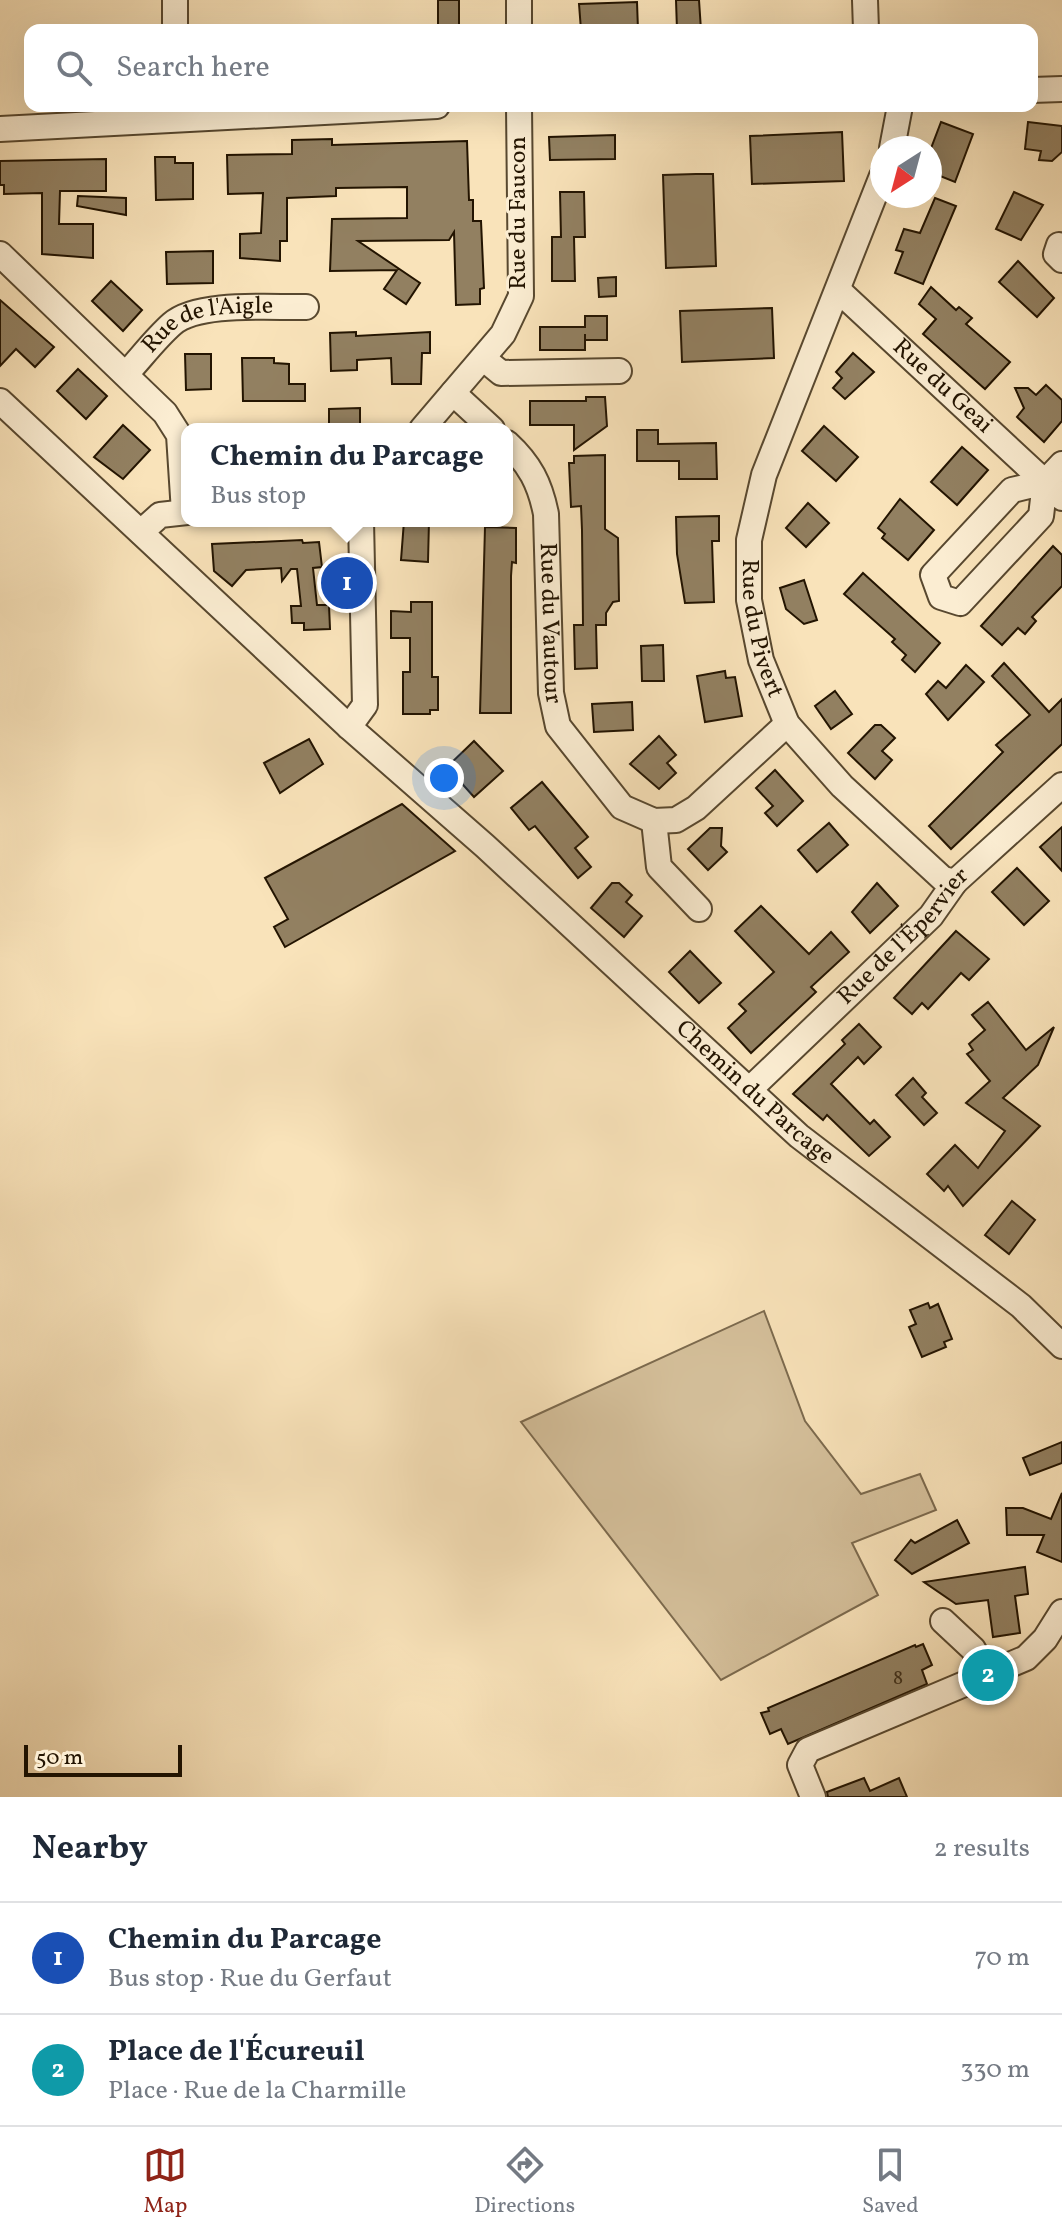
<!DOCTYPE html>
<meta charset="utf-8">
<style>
body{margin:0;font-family:Vollkorn,serif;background:#f2f2f3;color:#1f2937}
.compass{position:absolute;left:870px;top:136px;width:72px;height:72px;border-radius:50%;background:#fff;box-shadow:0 8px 32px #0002;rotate:216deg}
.scale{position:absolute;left:24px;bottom:20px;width:158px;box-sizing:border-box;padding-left:8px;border:4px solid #231401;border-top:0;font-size:22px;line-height:28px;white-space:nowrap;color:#231401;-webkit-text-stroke:6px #fbedd2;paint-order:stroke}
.you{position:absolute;left:444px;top:778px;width:28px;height:28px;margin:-20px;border:6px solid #fff;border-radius:50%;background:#1a73e8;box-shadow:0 0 0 12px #1a73e833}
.badge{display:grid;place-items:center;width:52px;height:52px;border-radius:50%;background:#8f2418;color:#fff;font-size:26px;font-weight:700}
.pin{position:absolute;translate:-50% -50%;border:4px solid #fff;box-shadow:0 2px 8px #0006}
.popup{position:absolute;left:181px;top:423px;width:332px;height:104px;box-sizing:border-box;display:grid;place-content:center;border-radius:16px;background:#fff;filter:drop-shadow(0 2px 6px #0005);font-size:26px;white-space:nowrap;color:#747a83}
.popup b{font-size:30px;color:#1f2937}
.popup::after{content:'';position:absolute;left:50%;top:100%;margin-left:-16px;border:16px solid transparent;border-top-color:#fff}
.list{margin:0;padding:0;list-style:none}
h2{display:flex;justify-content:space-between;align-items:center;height:104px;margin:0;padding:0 32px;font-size:34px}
h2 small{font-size:26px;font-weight:400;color:#747a83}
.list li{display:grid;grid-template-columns:52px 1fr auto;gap:24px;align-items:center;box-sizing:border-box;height:112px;padding:0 32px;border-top:2px solid #e0e1e3}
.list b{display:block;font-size:30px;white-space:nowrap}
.list p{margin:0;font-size:26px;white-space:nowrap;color:#747a83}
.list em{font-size:26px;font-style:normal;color:#747a83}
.icon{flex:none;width:44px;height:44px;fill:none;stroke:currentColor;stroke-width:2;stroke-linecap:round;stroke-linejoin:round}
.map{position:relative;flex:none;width:1062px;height:1797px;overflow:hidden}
.search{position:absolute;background:#fff;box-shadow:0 8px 32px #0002;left:24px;right:24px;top:24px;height:88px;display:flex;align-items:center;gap:20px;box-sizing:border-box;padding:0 28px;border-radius:16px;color:#747a83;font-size:30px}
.sheet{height:328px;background:#fff}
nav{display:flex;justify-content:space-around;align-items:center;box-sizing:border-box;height:112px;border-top:2px solid #e0e1e3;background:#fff;font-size:22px;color:#747a83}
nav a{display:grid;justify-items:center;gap:4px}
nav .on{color:#8f2418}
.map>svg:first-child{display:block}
.grass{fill:#d5c09b;stroke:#7c6a4e;stroke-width:2}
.building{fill:#928061;stroke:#231401;stroke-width:2}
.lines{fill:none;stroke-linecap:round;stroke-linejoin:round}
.street-casing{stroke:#58482f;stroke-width:28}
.street{stroke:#fbedd2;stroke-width:24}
.labels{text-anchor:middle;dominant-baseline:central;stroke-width:6;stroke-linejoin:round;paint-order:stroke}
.number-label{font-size:20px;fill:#3f2f19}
.street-label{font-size:24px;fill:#231401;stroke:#fbedd2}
</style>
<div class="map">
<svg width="1062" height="1797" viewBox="0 0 1062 1797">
<rect width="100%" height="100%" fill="#f9e3ba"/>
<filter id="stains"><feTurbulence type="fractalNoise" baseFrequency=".0025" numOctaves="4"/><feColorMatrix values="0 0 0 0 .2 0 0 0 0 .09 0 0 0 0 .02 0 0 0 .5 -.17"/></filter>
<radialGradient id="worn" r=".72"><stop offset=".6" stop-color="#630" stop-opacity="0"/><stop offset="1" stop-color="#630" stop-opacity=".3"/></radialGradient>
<!-- grass -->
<path class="grass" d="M764,1311l41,110 56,73 59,-20 16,36 -84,33 26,52 -157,85 -200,-258z"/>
<!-- building -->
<g class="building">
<rect x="438" y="0" width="21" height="30"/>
<path d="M676,0h23l2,30h-24z"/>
<path d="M637,2l1,28h-57l-2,-26z"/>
<path d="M941,122l32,12 -18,48 -20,-8 3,-9 -8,-3v-11z"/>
<path d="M1028,122l34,4v26l-10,9 -13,-1 2,-9 -16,-2z"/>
<path d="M842,132l2,49 -92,3 -2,-48z"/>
<path d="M615,135v24l-65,1 -1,-23z"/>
<path d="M332,139v6l135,-4 2,59h4v21h8l3,67 -4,1v15l-24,1 -2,-73 -5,8 -91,1 62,42 -14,21 -22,-15 13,-19 -67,1 2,-52 75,-1v-31l-71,1v8l-49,2v43h-7v20l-40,-3v-24l21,-1 2,-40 -35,1 -1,-39 65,-1v-14z"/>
<path d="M155,157h20v6h18v36l-37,1z"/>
<path d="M106,159v32h-46l-1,33h34v34l-51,-4v-61l-38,1v-9h-4v-24z"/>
<path d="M696,174h17l3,92 -50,2 -3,-93z"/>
<path d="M560,192h24l1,45h-11l1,44h-23v-44h9z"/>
<path d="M1014,192l29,13 -22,35 -25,-11z"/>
<path d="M78,196l48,2v17l-49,-9z"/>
<path d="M935,198l21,8 -33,78 -28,-11 8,-21 -7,-2 8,-21 16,4z"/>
<path d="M213,251v32l-46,1 -1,-32z"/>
<path d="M1018,261l36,37 -17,19 -38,-35z"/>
<path d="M616,277v19l-17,1 -1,-19z"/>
<path d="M111,281l31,29 -19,21 -31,-30z"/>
<path d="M931,287l25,23 3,-3 13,11 -6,6 44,38 -25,27 -62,-55 13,-15 -17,-15z"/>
<path d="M0,300l54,47 -19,20 -19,-18 -16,17z"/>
<path d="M772,308l2,50 -92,4 -2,-51z"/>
<path d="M585,316h22v24h-22v-6v16h-45v-23h45z"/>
<path d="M356,332v4l74,-4v21h-8l-1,31h-29l-1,-26 -34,2v10l-26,1 -1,-38z"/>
<path d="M853,353l21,19 -29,27 -12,-11 9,-10 -6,-6z"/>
<path d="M185,354h26v35l-25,1z"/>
<path d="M242,358h32v5l15,1v20h16v17h-62z"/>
<path d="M78,369l29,27 -21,23 -29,-28z"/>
<path d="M1046,385l16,15v21l-18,21 -27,-25 7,-9 -9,-20h13l8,7z"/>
<path d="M586,397h19l2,29 -33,24v-25h-44v-24h56z"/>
<path d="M360,408v21h-31v-20z"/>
<path d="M123,425l27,25 -27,29 -29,-22z"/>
<path d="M824,426l34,31 -22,24 -34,-30z"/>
<path d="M637,430h21v14l58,-1 1,36h-38v-18h-42z"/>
<path d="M962,447l26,23 -31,35 -26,-23z"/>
<path d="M605,455v74l13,9 1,63 -6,1 -7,11v12h-10l1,43 -22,1 -1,-44h9l-1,-95 -1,-24 -10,1 -2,-44h5v-7z"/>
<path d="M900,499l34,31 -26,30 -26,-22 3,-4 -7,-6z"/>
<path d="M808,503l21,20 -23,24 -20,-19z"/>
<path d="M719,516v25h-7l2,61 -29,1 -8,-49 -1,-37z"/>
<path d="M404,521h25l-1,41 -27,-2z"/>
<path d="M485,527l31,1v35l-4,-1 -1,14v137h-31z"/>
<path d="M302,540l1,3 16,-1 3,25 -9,1 4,37h12l1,24 -26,1v-7h-12l-1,-17h10l-4,-37h-6l-9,12 -1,-13 -35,2 -14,16 -18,-15 -2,-27z"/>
<path d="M1053,546l9,9v31l-30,31 4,4 -11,13 -7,-6 -16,17 -21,-19z"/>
<path d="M863,573l77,70 -25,29 -13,-12 4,-5 -14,-13 3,-3 -51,-45z"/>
<path d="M804,580l13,40 -13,4 -18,-15 -6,-21z"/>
<path d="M411,602h21v75h6v33h-8v4h-27v-42h7v-34h-19v-27l20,1z"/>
<path d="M663,645l1,36h-22l-1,-35z"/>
<path d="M1004,663l45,49 13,-13v45l-111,105 -22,-23 74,-74 -7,-7 34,-30 -38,-39z"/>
<path d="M966,665l18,17 -36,38 -22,-26 12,-13 8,7z"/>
<path d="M725,671l1,7 9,-1 7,39 -37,6 -8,-46z"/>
<path d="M835,691l17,23 -21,15 -16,-23z"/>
<path d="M632,702l1,28 -39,2 -2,-28z"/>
<path d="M875,725h6l14,13 -13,13 10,9 -17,19 -27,-26z"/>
<path d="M659,736l17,19 -9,8 9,10 -17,16 -29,-25z"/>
<path d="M309,739l14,25 -43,29 -16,-30z"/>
<path d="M474,741l29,30 -29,26 -27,-30z"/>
<path d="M775,770l28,31 -26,25 -12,-13 8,-7 -17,-18z"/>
<path d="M542,782l46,55 -13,11 16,19 -13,11 -43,-52 -6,4 -18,-22z"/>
<path d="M402,804l53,47 -170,96 -11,-20 14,-8 -23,-41z"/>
<path d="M829,823l19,22 -31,27 -19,-22z"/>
<path d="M1062,827v44l-22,-24z"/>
<path d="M710,828h12l-1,18 6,6 -19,18 -20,-21z"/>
<path d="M1017,868l32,33 -25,24 -32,-33z"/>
<path d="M612,883h7l13,12 -6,7 16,14 -18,21 -33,-29z"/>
<path d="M877,883l21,23 -28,27 -18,-21z"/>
<path d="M761,906l48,48 22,-22 18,20 -38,35 5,5 -65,61 -23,-25 18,-17 -7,-7 35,-32 -39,-41z"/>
<path d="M956,931l33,28 -20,21 -8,-7 -33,36 -6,-6 -10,11 -18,-16z"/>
<path d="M690,951l31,32 -22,20 -30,-31z"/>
<path d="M988,1002l38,48 28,-23 -16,38 -35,33 37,28 -77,80 -15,-20 -4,5 -17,-17 28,-29 23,23 27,-37 -39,-28 24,-22 -23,-27 6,-4 -4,-6 16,-14 -13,-15z"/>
<path d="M859,1024l22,23 -17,17 -6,-7 -27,27 39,40 4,-4 16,17 -21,19 -42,-41 -4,5 -30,-26 52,-50 -3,-4z"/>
<path d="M913,1078l13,15 -4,4 15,16 -13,12 -28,-30z"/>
<path d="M1012,1201l23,19 -26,34 -24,-19z"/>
<path d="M928,1303l2,5 8,-4 14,35 -8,3 2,5 -24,10 -13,-30 7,-3 -6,-14z"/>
<path d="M1062,1442v21l-32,12 -7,-17z"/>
<path d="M1062,1493v69l-25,-10 7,-17h-37l-1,-27h17l28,11z"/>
<path d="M957,1520l12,23 -57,31 -17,-14 16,-20 4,3z"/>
<path d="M1025,1567l3,27 -13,2 5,37 -27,4 -5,-37 -32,4 -32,-22z"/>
<path d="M923,1644l9,21 -10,5 5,14 -139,60 -7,-15 -11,5 -9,-21 8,-2 -1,-3 147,-63 1,2z"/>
<path d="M864,1778l6,13 29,-13 8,19h-79l-1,-5z"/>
</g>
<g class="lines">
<defs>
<g id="street">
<path d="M175,0v30"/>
<path d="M865,0l1,30"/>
<path d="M519,30v-30"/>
<path d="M1032,90l30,-1"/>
<path d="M0,129l437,-23"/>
<path d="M892,148l8,-42"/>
<path id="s1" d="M882,176l-118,299 -15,65v60l12,60 26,64 55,62 101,93 12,3"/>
<path d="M1062,246l-3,-1 -3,9 6,6"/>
<path d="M0,254l165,159 14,22 5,77"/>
<path id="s2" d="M838,290l224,208"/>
<path d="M484,359l17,14 118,-2"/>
<path id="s3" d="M126,374c15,-16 29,-35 46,-50 26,-23 100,-16 134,-17"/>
<path d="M453,393l39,36"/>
<path id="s4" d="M0,401l349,326 136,119 314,290 222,170 41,40"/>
<path d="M422,429l81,-95 18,-38 -2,-190"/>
<path id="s5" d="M507,443c23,21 33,41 39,71l5,179 7,33 64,81 32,14 22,-1 20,-12 91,-84"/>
<path d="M1045,482l-4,34 -81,87 -19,-6 -8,-22 79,-85z"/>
<path d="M1045,482l17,-18"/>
<path d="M141,532l19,-17 27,-3"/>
<path d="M349,727l16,-22 -4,-184"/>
<path d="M654,821l5,46 40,42"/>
<path id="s6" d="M749,1090l182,-174 24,-34 107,-97"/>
<path d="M943,1621l30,28 15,26"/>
<path d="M813,1797l-13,-32 8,-15 218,-92 19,-19 17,-27"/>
</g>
</defs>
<!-- street casing -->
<use href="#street" class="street-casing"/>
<!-- street -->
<use href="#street" class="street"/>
</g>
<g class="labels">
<!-- number labels -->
<g class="number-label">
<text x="898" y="1679">8</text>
</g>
<!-- street labels -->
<g class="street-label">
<text transform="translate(519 213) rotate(-90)">Rue du Faucon</text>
<text stroke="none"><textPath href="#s3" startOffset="102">Rue de l'Aigle</textPath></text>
<text stroke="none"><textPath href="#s2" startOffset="142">Rue du Geai</textPath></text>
<text stroke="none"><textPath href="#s5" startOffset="192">Rue du Vautour</textPath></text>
<text stroke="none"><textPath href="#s1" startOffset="478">Rue du Pivert</textPath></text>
<text stroke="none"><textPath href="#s6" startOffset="218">Rue de l'Épervier</textPath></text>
<text stroke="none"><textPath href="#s4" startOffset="1024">Chemin du Parcage</textPath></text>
</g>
</g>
<rect width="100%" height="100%" filter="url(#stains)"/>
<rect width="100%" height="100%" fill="url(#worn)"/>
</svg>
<svg class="compass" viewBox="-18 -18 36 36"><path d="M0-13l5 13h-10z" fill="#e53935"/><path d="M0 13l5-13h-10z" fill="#747a83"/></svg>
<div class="scale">50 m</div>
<div class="you"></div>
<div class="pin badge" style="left:347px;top:583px;background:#1a4fb4">1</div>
<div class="popup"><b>Chemin du Parcage</b>Bus stop</div>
<div class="pin badge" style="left:988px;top:1675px;background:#0f9aa8">2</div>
<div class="search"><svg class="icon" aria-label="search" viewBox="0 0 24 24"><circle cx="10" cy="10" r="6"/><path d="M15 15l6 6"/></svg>Search here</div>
</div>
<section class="sheet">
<h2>Nearby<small>2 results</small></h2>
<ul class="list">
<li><span class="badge" style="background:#1a4fb4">1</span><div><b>Chemin du Parcage</b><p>Bus stop · Rue du Gerfaut</p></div><em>70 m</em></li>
<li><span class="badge" style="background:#0f9aa8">2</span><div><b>Place de l'Écureuil</b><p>Place · Rue de la Charmille</p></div><em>330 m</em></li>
</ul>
</section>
<nav>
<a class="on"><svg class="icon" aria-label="map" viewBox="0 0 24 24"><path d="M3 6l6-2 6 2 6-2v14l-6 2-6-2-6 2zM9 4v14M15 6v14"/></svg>Map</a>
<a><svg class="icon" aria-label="directions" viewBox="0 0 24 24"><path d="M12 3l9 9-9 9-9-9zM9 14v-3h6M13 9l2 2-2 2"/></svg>Directions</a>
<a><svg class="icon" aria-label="saved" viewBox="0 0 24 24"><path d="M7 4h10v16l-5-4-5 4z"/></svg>Saved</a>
</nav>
